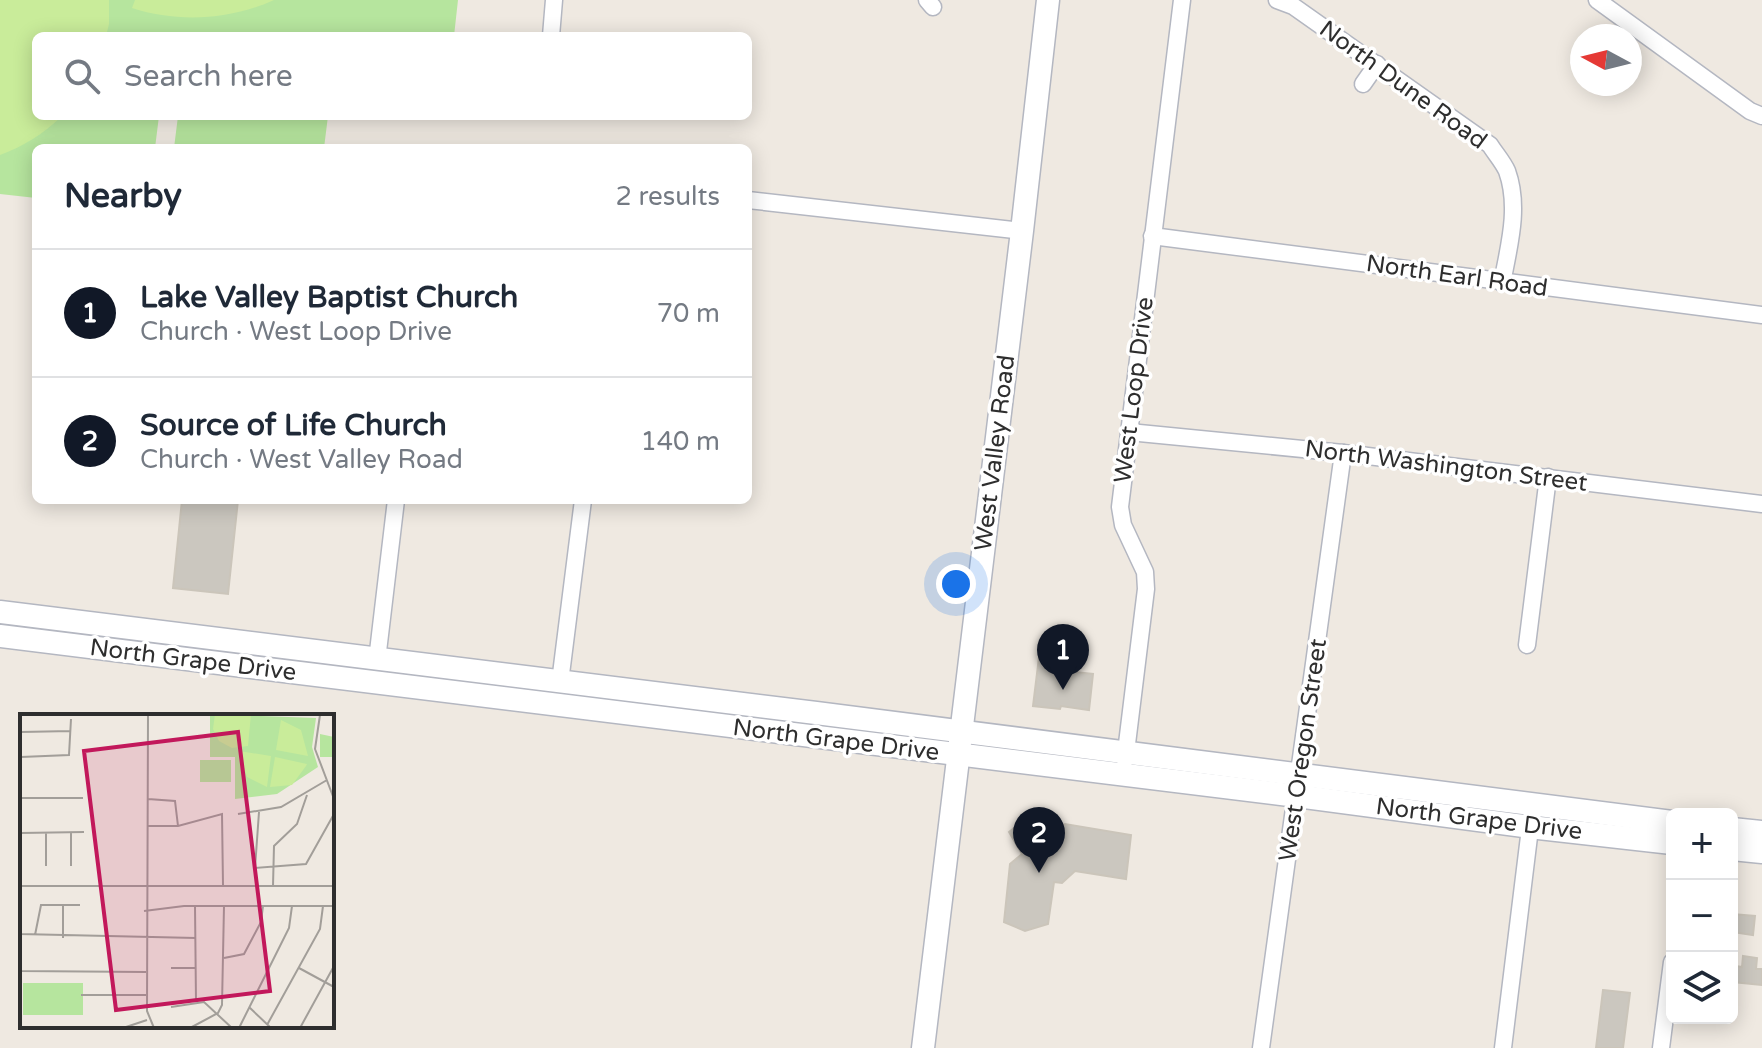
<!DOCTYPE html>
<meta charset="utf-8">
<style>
body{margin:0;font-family:"Varela Round",sans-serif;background:#f2f2f3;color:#1f2937}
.controls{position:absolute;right:24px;bottom:24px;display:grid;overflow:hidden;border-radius:12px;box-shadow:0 4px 20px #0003}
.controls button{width:72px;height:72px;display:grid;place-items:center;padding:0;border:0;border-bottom:2px solid #e0e1e3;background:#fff;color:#1f2937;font:40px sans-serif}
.compass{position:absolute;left:1570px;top:24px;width:72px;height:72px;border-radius:50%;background:#fff;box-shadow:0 4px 20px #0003;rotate:277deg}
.you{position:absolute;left:956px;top:584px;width:28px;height:28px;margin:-20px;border:6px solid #fff;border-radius:50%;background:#1a73e8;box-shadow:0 0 0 12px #1a73e833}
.badge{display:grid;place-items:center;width:52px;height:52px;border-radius:50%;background:#111827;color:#fff;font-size:26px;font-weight:700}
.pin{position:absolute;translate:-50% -66px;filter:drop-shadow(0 2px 4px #0008)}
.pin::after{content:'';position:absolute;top:42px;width:28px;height:24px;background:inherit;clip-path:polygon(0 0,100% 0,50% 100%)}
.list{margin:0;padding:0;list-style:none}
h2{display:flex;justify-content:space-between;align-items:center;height:104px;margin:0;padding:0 32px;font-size:34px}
h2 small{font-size:26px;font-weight:400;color:#747a83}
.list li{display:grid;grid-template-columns:52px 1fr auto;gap:24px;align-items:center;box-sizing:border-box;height:128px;padding:0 32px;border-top:2px solid #e0e1e3}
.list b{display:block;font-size:30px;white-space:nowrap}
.list p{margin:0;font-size:26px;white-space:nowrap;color:#747a83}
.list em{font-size:26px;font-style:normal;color:#747a83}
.icon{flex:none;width:44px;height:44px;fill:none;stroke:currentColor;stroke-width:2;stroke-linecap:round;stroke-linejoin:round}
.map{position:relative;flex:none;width:1762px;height:1048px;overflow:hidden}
.search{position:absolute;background:#fff;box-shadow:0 4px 20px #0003;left:32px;top:32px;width:720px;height:88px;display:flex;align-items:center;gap:20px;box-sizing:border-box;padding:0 28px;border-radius:12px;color:#747a83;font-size:30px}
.panel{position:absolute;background:#fff;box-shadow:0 4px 20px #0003;left:32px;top:144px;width:720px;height:360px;border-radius:12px}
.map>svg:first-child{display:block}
.green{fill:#b6e59e}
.pitch{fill:#c9ec9a}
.building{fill:#cbc7bf;stroke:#cbc5ba;stroke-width:2}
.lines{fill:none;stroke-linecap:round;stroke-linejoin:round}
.street-casing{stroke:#b4b7c1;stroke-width:19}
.secondary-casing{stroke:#b4b7c1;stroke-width:25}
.street{stroke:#fff;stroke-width:16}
.secondary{stroke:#fff;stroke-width:22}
.labels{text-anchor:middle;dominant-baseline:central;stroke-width:7;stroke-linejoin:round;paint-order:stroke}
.street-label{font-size:24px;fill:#2e2e2e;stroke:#fff}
.inset-road{fill:none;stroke:#a29e99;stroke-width:2}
.view{fill:#c2185b;fill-opacity:0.15;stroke:#c2185b;stroke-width:4}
.inset-edge{fill:none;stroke:#2e2e2e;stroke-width:4}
</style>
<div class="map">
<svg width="1762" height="1048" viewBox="0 0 1762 1048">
<rect width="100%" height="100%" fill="#efe9e1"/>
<!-- green -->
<g class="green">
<path d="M0,0h458l-4,36h-418v80h123l-4,32h-119v50l-36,-4z"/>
<path d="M178,116h150l-4,32h-150z"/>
</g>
<!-- pitch -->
<g class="pitch">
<path d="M0,0h109v24l-3,12h-70v80h26c-19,18 -38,30 -62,39z"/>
<path d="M135,0h139c-44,20 -96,23 -142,8z"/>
</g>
<!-- building -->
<g class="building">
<path d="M182,500h56l-10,94 -55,-6z"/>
<path d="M1039,657l17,2 -1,11 38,4 -4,36 -28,-4 -1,3 -27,-3z"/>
<path d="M1037,810l15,24 13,-10 66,11 -5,44 -51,-8 -13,12 -8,-1 -6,42 -23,7 -21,-9 6,-58 12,-10 -13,-22z"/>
<path d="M1732,914l23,2 -2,19 -21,-3z"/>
<path d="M1743,956l14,2 -1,11h6v16l-29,-3 2,-16 7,1z"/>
<path d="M1603,990l27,3 -7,55h-27z"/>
</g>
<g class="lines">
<defs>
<g id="street">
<path d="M927,0l6,7"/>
<path d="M1277,0l16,6 197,139c5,8 13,17 17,26 13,36 2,75 -5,112"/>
<path d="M1597,0l153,111 12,5"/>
<path d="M551,36l3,-36"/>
<path d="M1363,84l14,-20"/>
<path d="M748,200l274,31"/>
<path d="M1152,236l610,79"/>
<path d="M1129,432l214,21 419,51"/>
<path d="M1527,645l21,-168"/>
<path d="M377,660l19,-160"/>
<path d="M560,682l23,-182"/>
<path d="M1125,760l21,-171 -1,-17 -22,-47 -3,-18 62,-507"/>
<path d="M1261,1048l82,-595"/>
<path d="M1503,1048l30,-244"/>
<path d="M1661,1048l11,-86"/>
</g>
<g id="secondary">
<path d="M0,612l816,101 856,109"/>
<path d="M0,636l1297,160 233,31 142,16"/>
<path d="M1732,829l30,3"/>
<path d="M1732,849l30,3"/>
<path d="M923,1048l99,-817 26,-231"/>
</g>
</defs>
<!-- street casing -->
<use href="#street" class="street-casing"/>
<!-- secondary casing -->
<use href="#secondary" class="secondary-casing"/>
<!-- street -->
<use href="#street" class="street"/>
<!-- secondary -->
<use href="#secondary" class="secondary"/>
</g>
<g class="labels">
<!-- street labels -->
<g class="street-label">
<text transform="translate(1403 85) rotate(36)">North Dune Road</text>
<text transform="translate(1457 276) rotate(8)">North Earl Road</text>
<text transform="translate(1134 390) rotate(-83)">West Loop Drive</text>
<text transform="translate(995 453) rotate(-83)">West Valley Road</text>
<text transform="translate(1446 466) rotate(7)">North Washington Street</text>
<text transform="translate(193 660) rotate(7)">North Grape Drive</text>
<text transform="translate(836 740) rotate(7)">North Grape Drive</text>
<text transform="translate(1303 750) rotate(-82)">West Oregon Street</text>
<text transform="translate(1479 819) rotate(7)">North Grape Drive</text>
</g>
</g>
<!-- overview -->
<g transform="translate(20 714)">
<rect width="314" height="314" fill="#efe9e1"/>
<path d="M190,0l106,4 -4,29 6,20 -41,27 -42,5v-42h-25zM300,20l14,3v20h-14zM180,46h31v22h-31zM3,269h60v32h-60z" fill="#b6e59e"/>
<path d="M195,0h36l-3,32 -16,2 -13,-7 -6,-12zM261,6l20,10 7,26 -32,-6zM219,37l32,5 -4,31 -20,-10zM255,43l32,7 -1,2 -14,19 -22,2z" fill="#c9ec9a"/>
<path class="inset-road" d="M128,0l-1,297 7,17M300,1l-5,34 19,50M1,18l50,-1M1,43l48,-2 2,-36M1,84h62M128,85l27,2 3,25M239,98l-4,56 51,-4 28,-50M218,100l43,-7 46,-27M128,112h30l44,-12 1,71M26,118v34M51,118v34M1,119l63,-1M0,172h314M253,172l1,-40 23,-22 10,-29M175,192l1,96M124,197l40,-5h150M0,220l176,4M15,221l6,-30h39M43,224v-34M204,244l20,-4 17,-32 2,-16M151,254h25M279,254l35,19M0,257l126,1M61,281h65M151,293l33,-5 28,26M229,293l22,21M247,311l53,-96 3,-23M1,314v-314M103,314l24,-8M170,314l28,-15 4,-8 2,-99M219,314l50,-100 3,-22M280,314l34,-62"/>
<path class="view" d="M218,18l32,259 -154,19 -32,-259z"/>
<rect width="314" height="314" class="inset-edge"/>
</g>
</svg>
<div class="controls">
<button>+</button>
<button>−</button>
<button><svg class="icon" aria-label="layers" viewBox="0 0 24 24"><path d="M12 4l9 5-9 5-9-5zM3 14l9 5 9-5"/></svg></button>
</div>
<svg class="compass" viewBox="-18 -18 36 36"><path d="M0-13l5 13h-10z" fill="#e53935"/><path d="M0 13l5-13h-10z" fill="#747a83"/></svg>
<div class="you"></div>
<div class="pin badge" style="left:1063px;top:690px">1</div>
<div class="pin badge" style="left:1039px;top:873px">2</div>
<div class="search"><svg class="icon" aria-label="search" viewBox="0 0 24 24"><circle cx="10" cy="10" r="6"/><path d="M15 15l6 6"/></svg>Search here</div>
<section class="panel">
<h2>Nearby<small>2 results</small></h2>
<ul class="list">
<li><span class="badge">1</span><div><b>Lake Valley Baptist Church</b><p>Church · West Loop Drive</p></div><em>70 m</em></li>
<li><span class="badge">2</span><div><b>Source of Life Church</b><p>Church · West Valley Road</p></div><em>140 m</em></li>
</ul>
</section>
</div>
